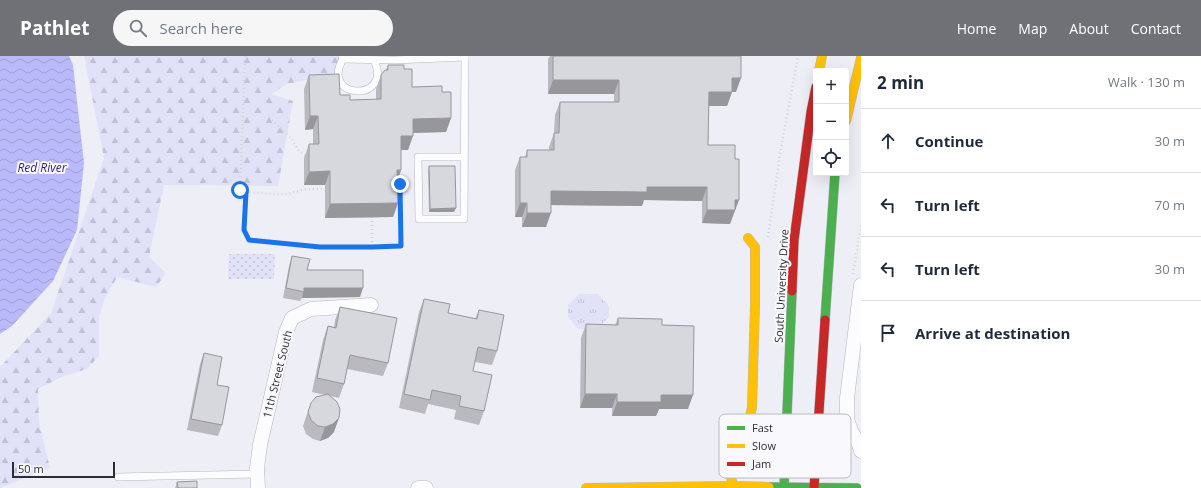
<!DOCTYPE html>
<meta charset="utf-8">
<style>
body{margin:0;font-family:"Open Sans",sans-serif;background:#f6f6f7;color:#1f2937}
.controls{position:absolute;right:12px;top:12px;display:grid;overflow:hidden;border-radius:4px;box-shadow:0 4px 16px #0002}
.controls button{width:36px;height:36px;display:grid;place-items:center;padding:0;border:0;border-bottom:1px solid #e0e1e3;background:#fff;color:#1f2937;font:20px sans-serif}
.scale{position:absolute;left:12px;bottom:10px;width:103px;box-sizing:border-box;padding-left:4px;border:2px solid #2c2c32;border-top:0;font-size:11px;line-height:14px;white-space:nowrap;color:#2c2c32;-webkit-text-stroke:3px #f9f9fd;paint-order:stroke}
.stop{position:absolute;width:12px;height:12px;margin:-9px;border:3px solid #1a73e8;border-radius:50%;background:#fff}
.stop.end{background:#1a73e8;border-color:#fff;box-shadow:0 1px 4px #0008}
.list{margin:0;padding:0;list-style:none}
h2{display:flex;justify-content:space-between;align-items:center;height:52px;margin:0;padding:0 16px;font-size:17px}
h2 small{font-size:13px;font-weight:400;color:#747a83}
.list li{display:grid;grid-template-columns:26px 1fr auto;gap:12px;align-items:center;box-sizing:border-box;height:64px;padding:0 16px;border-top:1px solid #e0e1e3}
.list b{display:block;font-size:15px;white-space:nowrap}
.list em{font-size:13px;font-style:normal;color:#747a83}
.icon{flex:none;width:22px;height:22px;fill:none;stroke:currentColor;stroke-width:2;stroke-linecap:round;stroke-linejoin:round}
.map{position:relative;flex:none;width:861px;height:432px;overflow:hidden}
header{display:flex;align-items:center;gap:24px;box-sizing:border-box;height:56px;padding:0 20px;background:#707077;color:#fff}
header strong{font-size:19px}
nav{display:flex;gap:22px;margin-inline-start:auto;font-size:14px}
.search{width:280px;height:36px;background:#f6f6f7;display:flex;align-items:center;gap:10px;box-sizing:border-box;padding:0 14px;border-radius:22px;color:#747a83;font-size:15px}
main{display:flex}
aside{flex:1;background:#fff}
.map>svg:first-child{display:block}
.grass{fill:url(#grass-dots)}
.forest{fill:url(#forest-firs)}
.park{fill:url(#park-tufts)}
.water{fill:url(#water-waves)}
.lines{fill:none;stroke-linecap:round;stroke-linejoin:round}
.lane-casing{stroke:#b6b6bd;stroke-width:8}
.street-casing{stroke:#b6b6bd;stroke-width:15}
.fast-casing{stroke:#b6b6bd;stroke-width:10}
.slow-casing{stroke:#b6b6bd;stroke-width:10}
.jam-casing{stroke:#b6b6bd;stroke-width:10}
.path{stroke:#d4d4d8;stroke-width:2.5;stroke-dasharray:1 3;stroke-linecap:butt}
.lane{stroke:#fcfcfe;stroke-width:7}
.street{stroke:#fcfcfe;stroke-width:14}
.fast{stroke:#4caf50;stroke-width:9}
.slow{stroke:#ffc107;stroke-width:9}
.jam{stroke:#c62828;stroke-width:9}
.wall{fill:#b9b9bf}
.shaded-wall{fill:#96969b}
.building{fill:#d7d7de;stroke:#96969b}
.route{stroke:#1a73e8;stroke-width:5}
.labels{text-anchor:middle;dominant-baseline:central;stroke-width:4;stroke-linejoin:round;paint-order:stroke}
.street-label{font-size:11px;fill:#2c2c32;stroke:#f9f9fd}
.water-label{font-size:12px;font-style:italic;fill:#311b7f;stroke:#f9f9fd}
.key{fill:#f9f9fd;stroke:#bcbcc0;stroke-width:1}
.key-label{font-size:11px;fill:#2c2c32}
</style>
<header>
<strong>Pathlet</strong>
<div class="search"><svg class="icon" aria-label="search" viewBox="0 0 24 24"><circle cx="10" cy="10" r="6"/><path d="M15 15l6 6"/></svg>Search here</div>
<nav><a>Home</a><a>Map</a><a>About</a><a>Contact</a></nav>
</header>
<main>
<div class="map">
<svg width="861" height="432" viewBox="0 0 861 432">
<defs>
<pattern id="grass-dots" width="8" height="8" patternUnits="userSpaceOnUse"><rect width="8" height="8" fill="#e1e2f8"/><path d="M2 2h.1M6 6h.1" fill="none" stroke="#c1c2d5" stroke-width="1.8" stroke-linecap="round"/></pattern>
<pattern id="forest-firs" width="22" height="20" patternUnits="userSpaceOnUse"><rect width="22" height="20" fill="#e1e2f8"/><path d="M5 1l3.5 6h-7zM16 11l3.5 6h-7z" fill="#c1c2d5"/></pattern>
<pattern id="park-tufts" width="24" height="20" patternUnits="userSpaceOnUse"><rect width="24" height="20" fill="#e1e2f8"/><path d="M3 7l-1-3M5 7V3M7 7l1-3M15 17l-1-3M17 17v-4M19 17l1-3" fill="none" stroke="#c1c2d5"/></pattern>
<pattern id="water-waves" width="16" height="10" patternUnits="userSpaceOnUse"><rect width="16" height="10" fill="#bab9fa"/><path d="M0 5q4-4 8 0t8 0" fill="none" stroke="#a09fd7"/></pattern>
</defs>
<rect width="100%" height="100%" fill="#eeeef7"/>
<!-- grass -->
<path class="grass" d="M229,198h46l-1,25h-46z"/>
<!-- forest -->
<path class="forest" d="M84,0h257l-9,19 -45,9 -16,10 22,7 -15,85 -114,-1 -15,72 17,16 -10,14 -39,-10 -12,21 -6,19v39l-12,13 -23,7 -26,13 1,33 11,46 -50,20v-121l51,-54 53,-155z"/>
<!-- park -->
<path class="park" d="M579,238h19l11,12v11l-12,12h-19l-10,-12v-12z"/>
<!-- water -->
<path class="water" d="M0,0h69l4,9 11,98 -7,67 -24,51 -41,45 -12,8z"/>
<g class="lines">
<defs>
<g id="lane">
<path d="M342,0l1,3 51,1 71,-3"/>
<path d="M343,3c-24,41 51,44 31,1"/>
<path d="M464,101h-46l1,62h45l1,-163"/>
<path d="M118,421l140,-3"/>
</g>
<g id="street">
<path d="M861,229l-14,113v21l4,12 8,13 2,7"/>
<path d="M258,432l-1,-20 3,-23 26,-113 6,-14 19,-9 60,-4"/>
<path d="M418,432h8"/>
</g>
<g id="fast">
<path d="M825,264l10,-147"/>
<path d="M769,431l88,1"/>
<path d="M784,432l8,-197"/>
</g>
<g id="slow">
<path d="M819,15l3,-15"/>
<path d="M846,65l15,-63"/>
<path d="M586,432l147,-2 36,1"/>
<path d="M733,432l-4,-25 5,-18 13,-19 5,-18 3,-103v-58l-7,-9"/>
</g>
<g id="jam">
<path d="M792,235l2,-51 17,-128 5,-25"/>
<path d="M814,432l11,-168"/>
</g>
</defs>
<!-- lane casing -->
<use href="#lane" class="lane-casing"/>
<!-- street casing -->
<use href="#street" class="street-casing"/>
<!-- fast casing -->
<use href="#fast" class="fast-casing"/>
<!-- slow casing -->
<use href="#slow" class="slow-casing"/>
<!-- jam casing -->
<use href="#jam" class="jam-casing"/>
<!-- path -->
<g class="path">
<path d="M245,0l-5,134 6,2 28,2h14l18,-5h19"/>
<path d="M272,64l19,18 8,13 6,4h2"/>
<path d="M246,136l-2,39 5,9 71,7h52l29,-1 -1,-63"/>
<path d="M372,161v30"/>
<path d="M768,181l12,-83 18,-98"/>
<path d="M853,218l8,-49"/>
<path d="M764,370l3,29"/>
</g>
<!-- lane -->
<use href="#lane" class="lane"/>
<!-- street -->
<use href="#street" class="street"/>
<!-- fast -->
<use href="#fast" class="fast"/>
<!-- slow -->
<use href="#slow" class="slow"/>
<!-- jam -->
<use href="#jam" class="jam"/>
</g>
<!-- wall -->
<g class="wall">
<path d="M550,0h191l-5,36h-4l-5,14h-18l-1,39 26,69h-1l-3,10 -28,-1v-22l-58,-1 -2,6 -91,-1 -5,22h-24v-10h-7v-47l5,-13h5l2,-7h22v-3l5,-14 1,-18 5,-13h54v-8h-66v-35z"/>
<path d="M388,9l16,4 8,18 30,5 9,26 -5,14 -33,1 -5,17h-7v20l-3,10v23l-5,14 -68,1v-33h-21v-27l5,-14h4v-15l-8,1 -1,-41 5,-14 31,20 10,5 26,-1v-10l5,-14 5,-5z"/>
<path d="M429,110l25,46h-25l-1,-42z"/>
<path d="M292,200l15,14 53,27 -58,1 -2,3 -17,-3 6,-32z"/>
<path d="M424,243l24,14 27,6 4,-9 18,41 -5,14 -17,-3 -2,9 11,40 -5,14 -25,-6 2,-9 -28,-6 -3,10 -26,-6 20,-96z"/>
<path d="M340,251l48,56 -5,13 -36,-7 -3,15 -5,14 -9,-2 4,36 -6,6 -8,3 -7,-2 -7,-5 -3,-8 3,-9 5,-14 14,-8 -13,-3 11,-52 5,-14 6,1 1,-7z"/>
<path d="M618,262l44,7 26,84h-29l-3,7h-44v-8h-32l1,-70 5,-14 29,1z"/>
<path d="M204,297l13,32 5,40 -4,11 -31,-6 13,-66z"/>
<path d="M177,426l20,6h-22z"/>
</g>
<!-- shaded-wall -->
<g class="shaded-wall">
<path d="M732,22h9l-5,14h-9z"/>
<path d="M553,24h66l-5,14h-66z"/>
<path d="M709,36h23l-5,14h-23z"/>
<path d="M310,60h8l-5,13 -8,1z"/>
<path d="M451,62l-5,14 -38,1 5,-14z"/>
<path d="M401,80h12l-5,14h-12z"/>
<path d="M397,114h4l-5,14z"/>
<path d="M330,115l-5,14h-21l5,-13z"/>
<path d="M647,131h60l-5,14 -58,-1 -2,6 -96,-1 5,-14z"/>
<path d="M735,144h4l-9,24 -28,-1 5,-13z"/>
<path d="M398,147l-5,14 -68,1 5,-14z"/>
<path d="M520,147h7l-5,14h-7z"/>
<path d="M456,152l-2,4h-25l1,-3z"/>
<path d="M527,157h24l-5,14h-24z"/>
<path d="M304,232h59l-3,9 -58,1z"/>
<path d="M585,338h32l-5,14h-32z"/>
<path d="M661,339h32l-5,14h-29l-3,7h-44l5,-14z"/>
<path d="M339,362l-5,14 -6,6 -8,3 5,-14z"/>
</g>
<!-- building -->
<g class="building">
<path d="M553,0h188v22h-9v14h-23l-1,53h27v14h4v41h-4v10h-28v-23h-60v5l-96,-1v22h-24v-10h-7v-46h7v-7h27v-17h5l1,-31h59v-22h-66z"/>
<path d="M388,9h16v4h8v18l30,-1v6h9v26l-38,1v17h-12v34h-4l1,33 -68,1v-33l-21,1v-28h10l-1,-28h-8l-1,-41 30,-1 1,21h10v5l31,-1v-24l4,-5h3z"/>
<path d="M429,110h26l1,42 -26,1z"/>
<path d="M292,200l18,3 -3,11h56v18h-59v4l-18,-4z"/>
<path d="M424,243l26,5 -2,9 29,6 2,-9 25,5 -7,36 -19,-4 -5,24 19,4 -8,36 -25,-5 2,-10 -29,-6 -2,10 -26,-6z"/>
<path d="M340,251l57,11 -9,45 -38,-8 -6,29 -27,-6 11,-52 8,2z"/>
<path d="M618,262l44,1v6l32,1 -1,69h-32v7h-44v-8h-32l1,-70 32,1z"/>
<path d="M204,297l18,4 -5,28 12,2 -7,38 -31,-6z"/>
<path d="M328,338l9,8 3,7 -1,9 -6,6 -8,3 -7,-1 -7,-6 -3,-8 3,-9 5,-6z"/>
<path d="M197,425v7h-19l-1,-6z"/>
</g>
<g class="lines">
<!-- route -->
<path class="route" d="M240,134l6,2 -2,38 5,10 71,7h52l29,-1 -1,-62"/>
</g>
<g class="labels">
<!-- street labels -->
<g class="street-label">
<text transform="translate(781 230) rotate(-87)">South University Drive</text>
<text transform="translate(277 318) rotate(-76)">11th Street South</text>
</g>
<!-- water labels -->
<g class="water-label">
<text x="42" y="111">Red River</text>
</g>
</g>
<!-- legend -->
<rect x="719" y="358" width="132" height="64" rx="6" class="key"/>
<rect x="727" y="370" width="18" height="4" fill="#4caf50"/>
<rect x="727" y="388" width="18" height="4" fill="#ffc107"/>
<rect x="727" y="406" width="18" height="4" fill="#c62828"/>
<g class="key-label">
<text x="752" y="376">Fast</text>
<text x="752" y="394">Slow</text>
<text x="752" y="412">Jam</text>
</g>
</svg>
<div class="controls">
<button>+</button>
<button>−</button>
<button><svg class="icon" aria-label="locate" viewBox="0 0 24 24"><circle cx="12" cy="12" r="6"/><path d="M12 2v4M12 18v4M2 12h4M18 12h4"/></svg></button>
</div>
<div class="scale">50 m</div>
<div class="stop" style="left:240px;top:134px"></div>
<div class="stop end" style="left:400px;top:128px"></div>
</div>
<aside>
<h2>2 min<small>Walk · 130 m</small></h2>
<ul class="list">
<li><svg class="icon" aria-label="ahead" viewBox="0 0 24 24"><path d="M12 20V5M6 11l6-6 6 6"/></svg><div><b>Continue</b></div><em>30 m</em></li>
<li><svg class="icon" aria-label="left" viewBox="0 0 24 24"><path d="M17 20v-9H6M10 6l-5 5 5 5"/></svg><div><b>Turn left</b></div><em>70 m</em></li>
<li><svg class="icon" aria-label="left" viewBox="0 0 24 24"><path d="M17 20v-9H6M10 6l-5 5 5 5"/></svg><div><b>Turn left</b></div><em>30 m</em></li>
<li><svg class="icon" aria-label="arrive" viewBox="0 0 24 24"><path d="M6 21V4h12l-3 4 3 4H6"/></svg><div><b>Arrive at destination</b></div></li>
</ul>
</aside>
</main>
